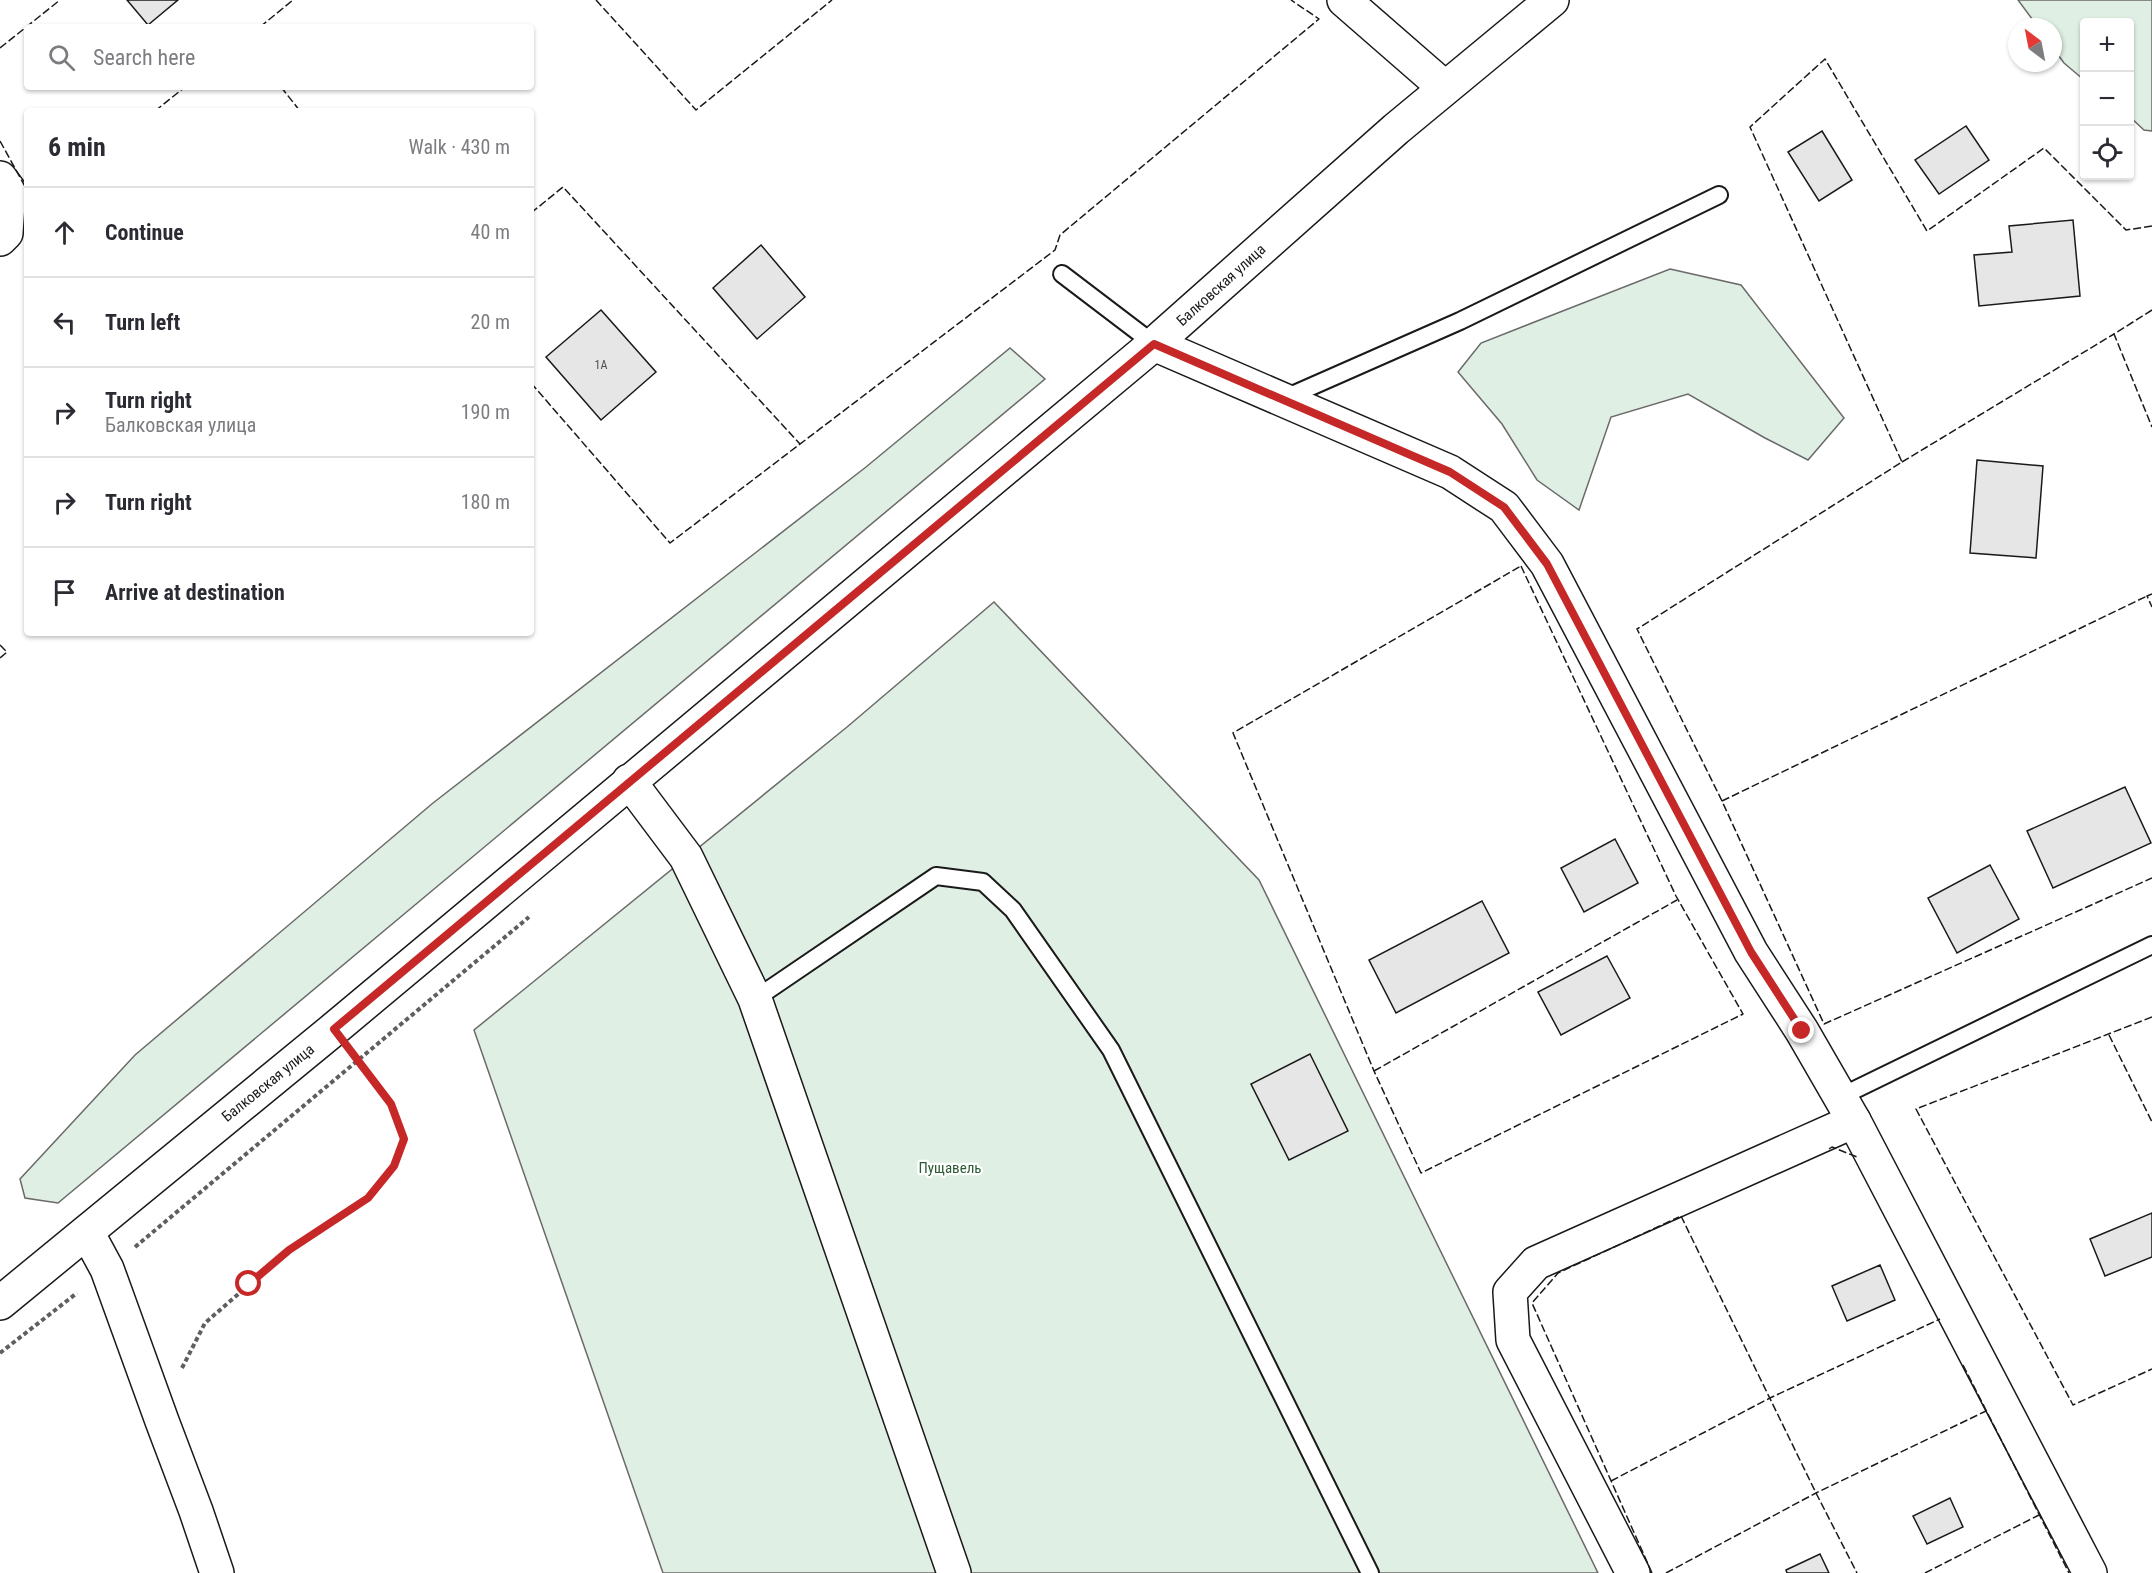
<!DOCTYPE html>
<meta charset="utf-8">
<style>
body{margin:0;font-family:"Roboto Condensed",sans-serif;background:#f2f2f3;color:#2b2b33}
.controls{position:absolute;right:18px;top:18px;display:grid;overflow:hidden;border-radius:6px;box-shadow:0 2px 4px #0004}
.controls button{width:54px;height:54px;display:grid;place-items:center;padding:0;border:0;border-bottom:2px solid #e1e1e2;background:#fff;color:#2b2b33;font:30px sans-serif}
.compass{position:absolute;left:2008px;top:18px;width:54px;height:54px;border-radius:50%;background:#fff;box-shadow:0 2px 4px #0004;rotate:328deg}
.stop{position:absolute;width:18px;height:18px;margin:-14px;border:4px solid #c62828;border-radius:50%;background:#fff}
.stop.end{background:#c62828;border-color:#fff;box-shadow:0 2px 6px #0008}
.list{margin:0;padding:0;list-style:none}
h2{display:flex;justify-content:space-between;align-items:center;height:78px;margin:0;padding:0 24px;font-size:26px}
h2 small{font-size:20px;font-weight:400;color:#7c7c81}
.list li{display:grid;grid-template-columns:39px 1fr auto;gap:18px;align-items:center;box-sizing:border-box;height:90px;padding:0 24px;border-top:2px solid #e1e1e2}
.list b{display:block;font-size:22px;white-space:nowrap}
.list p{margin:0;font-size:20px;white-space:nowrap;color:#7c7c81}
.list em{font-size:20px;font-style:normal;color:#7c7c81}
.icon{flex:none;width:33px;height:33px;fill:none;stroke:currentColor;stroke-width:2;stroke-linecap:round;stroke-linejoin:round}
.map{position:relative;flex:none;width:2152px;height:1573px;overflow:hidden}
.search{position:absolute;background:#fff;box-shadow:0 2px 4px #0004;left:24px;top:24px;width:510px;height:66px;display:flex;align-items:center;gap:15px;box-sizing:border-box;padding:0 21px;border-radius:6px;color:#7c7c81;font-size:22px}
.panel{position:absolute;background:#fff;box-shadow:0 2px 4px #0004;left:24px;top:108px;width:510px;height:528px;border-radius:6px}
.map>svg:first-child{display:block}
.green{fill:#e0efe3;stroke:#6a6a6a;stroke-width:1.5}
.building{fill:#e6e6e6;stroke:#1a1a1a;stroke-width:1.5}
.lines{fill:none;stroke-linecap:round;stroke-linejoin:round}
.service-casing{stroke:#1a1a1a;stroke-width:20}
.minor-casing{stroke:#1a1a1a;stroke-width:36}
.secondary-casing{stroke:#1a1a1a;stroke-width:36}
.path{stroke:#5f5f5f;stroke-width:4;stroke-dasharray:4.5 3;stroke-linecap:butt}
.service{stroke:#fff;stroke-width:16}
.minor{stroke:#fff;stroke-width:33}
.secondary{stroke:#fff;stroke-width:33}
.fence{stroke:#1a1a1a;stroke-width:1.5;stroke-dasharray:8 3;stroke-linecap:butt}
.route{stroke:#c62828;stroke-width:8}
.labels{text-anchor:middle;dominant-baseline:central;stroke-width:4.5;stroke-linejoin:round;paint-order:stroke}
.number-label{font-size:12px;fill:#4d4d4d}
.street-label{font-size:15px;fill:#1a1a1a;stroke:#fff}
.park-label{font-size:15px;fill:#2b5a34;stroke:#fff}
</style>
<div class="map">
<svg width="2152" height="1573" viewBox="0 0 2152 1573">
<rect width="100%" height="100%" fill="#fff"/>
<!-- green -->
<g class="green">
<path d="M2018,0h134v131l-8,-1 -14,-13v-95h-46v58l-20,-17 -11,-15v-21h-15z"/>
<path d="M1670,269l71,16 103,133 -36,42 -43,-22 -77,-44 -77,23 -32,93 -42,-30 -35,-56 -44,-52 23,-29z"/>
<path d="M1010,348l35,31 -987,824 -33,-5 -5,-19 115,-124 298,-252 433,-336z"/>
<path d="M994,602l265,278 339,693h-935l-189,-543 373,-303z"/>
</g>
<!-- building -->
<g class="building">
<path d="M127,0h51l-30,25z"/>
<path d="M1966,126l23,34 -50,34 -24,-34z"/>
<path d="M1822,131l30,49 -33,21 -31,-49z"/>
<path d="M2073,220l7,76 -101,10 -5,-51 38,-3 -3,-26z"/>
<path d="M761,245l44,52 -48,42 -44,-51z"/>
<path d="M601,310l55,62 -55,48 -55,-63z"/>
<path d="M1977,460l66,6 -7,92 -66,-5z"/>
<path d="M2125,787l26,56 -98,45 -26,-57z"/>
<path d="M1615,839l23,44 -54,29 -23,-44z"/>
<path d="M1990,865l29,54 -62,34 -29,-55z"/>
<path d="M1482,901l27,52 -113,60 -27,-53z"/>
<path d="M1607,956l23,42 -69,37 -23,-43z"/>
<path d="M1310,1054l38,77 -59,29 -38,-76z"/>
<path d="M2152,1213v44l-47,19 -15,-37z"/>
<path d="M1880,1265l15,35 -48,21 -15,-35z"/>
<path d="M1950,1498l13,29 -36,17 -14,-28z"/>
<path d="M1820,1554l9,19h-42l-1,-3z"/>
</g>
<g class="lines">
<defs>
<g id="service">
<path d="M1062,274l92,70"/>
<path d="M1283,399l177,-78 259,-126"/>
<path d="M755,999l181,-123 47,6 30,28 98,140 259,523"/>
<path d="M1840,1097l312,-152"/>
</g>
<g id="minor">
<path d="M1344,0l101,88"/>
<path d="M0,178l9,12 -3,43 -6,6"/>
<path d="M1154,344l296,128 54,35 43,57 204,388 51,79 52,90 236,452"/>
<path d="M629,781l57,76 69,142 199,574"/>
<path d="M87,1232l20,37 55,152 34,90 21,62"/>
<path d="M1633,1573l-120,-233 -3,-48 26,-29 318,-142"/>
</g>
<path id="secondary" d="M0,1303l334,-274 820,-685 242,-215 156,-129"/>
</defs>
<!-- service casing -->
<use href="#service" class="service-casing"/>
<!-- minor casing -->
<use href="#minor" class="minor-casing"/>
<!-- secondary casing -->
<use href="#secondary" class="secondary-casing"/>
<!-- path -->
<g class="path">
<path d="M135,1247l394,-330"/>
<path d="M0,1353l77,-60"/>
<path d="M182,1368l23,-45 84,-73 79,-52 26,-32 10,-27 -13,-35 -33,-44"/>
</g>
<!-- service -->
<use href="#service" class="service"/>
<!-- minor -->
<use href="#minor" class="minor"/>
<!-- secondary -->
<use href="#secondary" class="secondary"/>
<!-- fence -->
<g class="fence">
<path d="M596,0l100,110 136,-110"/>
<path d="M260,27l33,-27"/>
<path d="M0,48l60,-48"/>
<path d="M281,87l19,24"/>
<path d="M155,111l30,-24"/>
<path d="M0,141l27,49"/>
<path d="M531,213l32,-26 237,257"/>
<path d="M2152,226l-26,4 -82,-82 -117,83 -102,-172 -75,68 152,335 -265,167 85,172 102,223 328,-146"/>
<path d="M2152,310l-38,24 38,93"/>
<path d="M531,383l139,160 385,-293 5,-15 259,-216 -28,-19"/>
<path d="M1902,462l212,-128"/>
<path d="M1521,566l155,330 67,118 -322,159 -47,-102 -141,-338z"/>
<path d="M2152,594l-5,2 5,11"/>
<path d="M0,645l7,7 -7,6"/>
<path d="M1722,801l425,-205"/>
<path d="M2152,1017l-236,92 157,296 79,-36"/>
<path d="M2109,1035l43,87"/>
<path d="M1374,1071l303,-171"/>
<path d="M1829,1149l3,-2 25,10"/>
<path d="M1681,1216l135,277 41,80"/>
<path d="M1963,1365l106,208"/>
<path d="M1611,1481l159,-83 170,-79"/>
<path d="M1652,1573l-120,-270 26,-30 121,-56"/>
<path d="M1666,1573l150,-80 170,-82"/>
<path d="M1925,1573l114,-58"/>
</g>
</g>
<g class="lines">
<!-- route -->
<path class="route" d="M249,1284l40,-34 79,-52 26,-32 10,-27 -13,-35 -57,-75 820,-685 296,128 54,35 43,57 204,388 51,79"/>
</g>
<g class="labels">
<!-- number labels -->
<g class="number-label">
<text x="601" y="365">1А</text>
</g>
<!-- street labels -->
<g class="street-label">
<text transform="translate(1221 285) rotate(-42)">Балковская улица</text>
<text transform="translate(268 1083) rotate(-39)">Балковская улица</text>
</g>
<!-- park labels -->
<g class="park-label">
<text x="950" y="1168">Пущавель</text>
</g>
</g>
</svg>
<div class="controls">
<button>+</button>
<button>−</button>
<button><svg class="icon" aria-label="locate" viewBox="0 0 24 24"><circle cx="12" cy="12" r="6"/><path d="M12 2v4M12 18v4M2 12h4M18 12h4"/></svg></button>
</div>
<svg class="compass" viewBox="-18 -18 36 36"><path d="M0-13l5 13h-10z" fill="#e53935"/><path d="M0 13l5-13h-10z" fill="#7c7c81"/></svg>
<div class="stop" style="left:249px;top:1284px"></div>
<div class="stop end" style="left:1802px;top:1031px"></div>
<div class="search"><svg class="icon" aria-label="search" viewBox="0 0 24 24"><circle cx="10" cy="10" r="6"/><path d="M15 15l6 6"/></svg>Search here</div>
<section class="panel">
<h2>6 min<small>Walk · 430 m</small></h2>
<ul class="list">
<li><svg class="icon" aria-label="ahead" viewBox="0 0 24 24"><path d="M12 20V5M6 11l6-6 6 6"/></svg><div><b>Continue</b></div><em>40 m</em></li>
<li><svg class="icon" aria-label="left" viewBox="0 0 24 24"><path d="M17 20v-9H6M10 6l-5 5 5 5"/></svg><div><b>Turn left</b></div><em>20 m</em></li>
<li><svg class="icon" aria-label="right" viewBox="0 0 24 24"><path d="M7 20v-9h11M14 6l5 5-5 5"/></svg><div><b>Turn right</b><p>Балковская улица</p></div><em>190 m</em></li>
<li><svg class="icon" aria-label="right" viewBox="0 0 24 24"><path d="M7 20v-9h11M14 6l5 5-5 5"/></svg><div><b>Turn right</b></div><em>180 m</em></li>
<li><svg class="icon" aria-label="arrive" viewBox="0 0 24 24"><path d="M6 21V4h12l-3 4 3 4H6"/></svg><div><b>Arrive at destination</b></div></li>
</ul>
</section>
</div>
